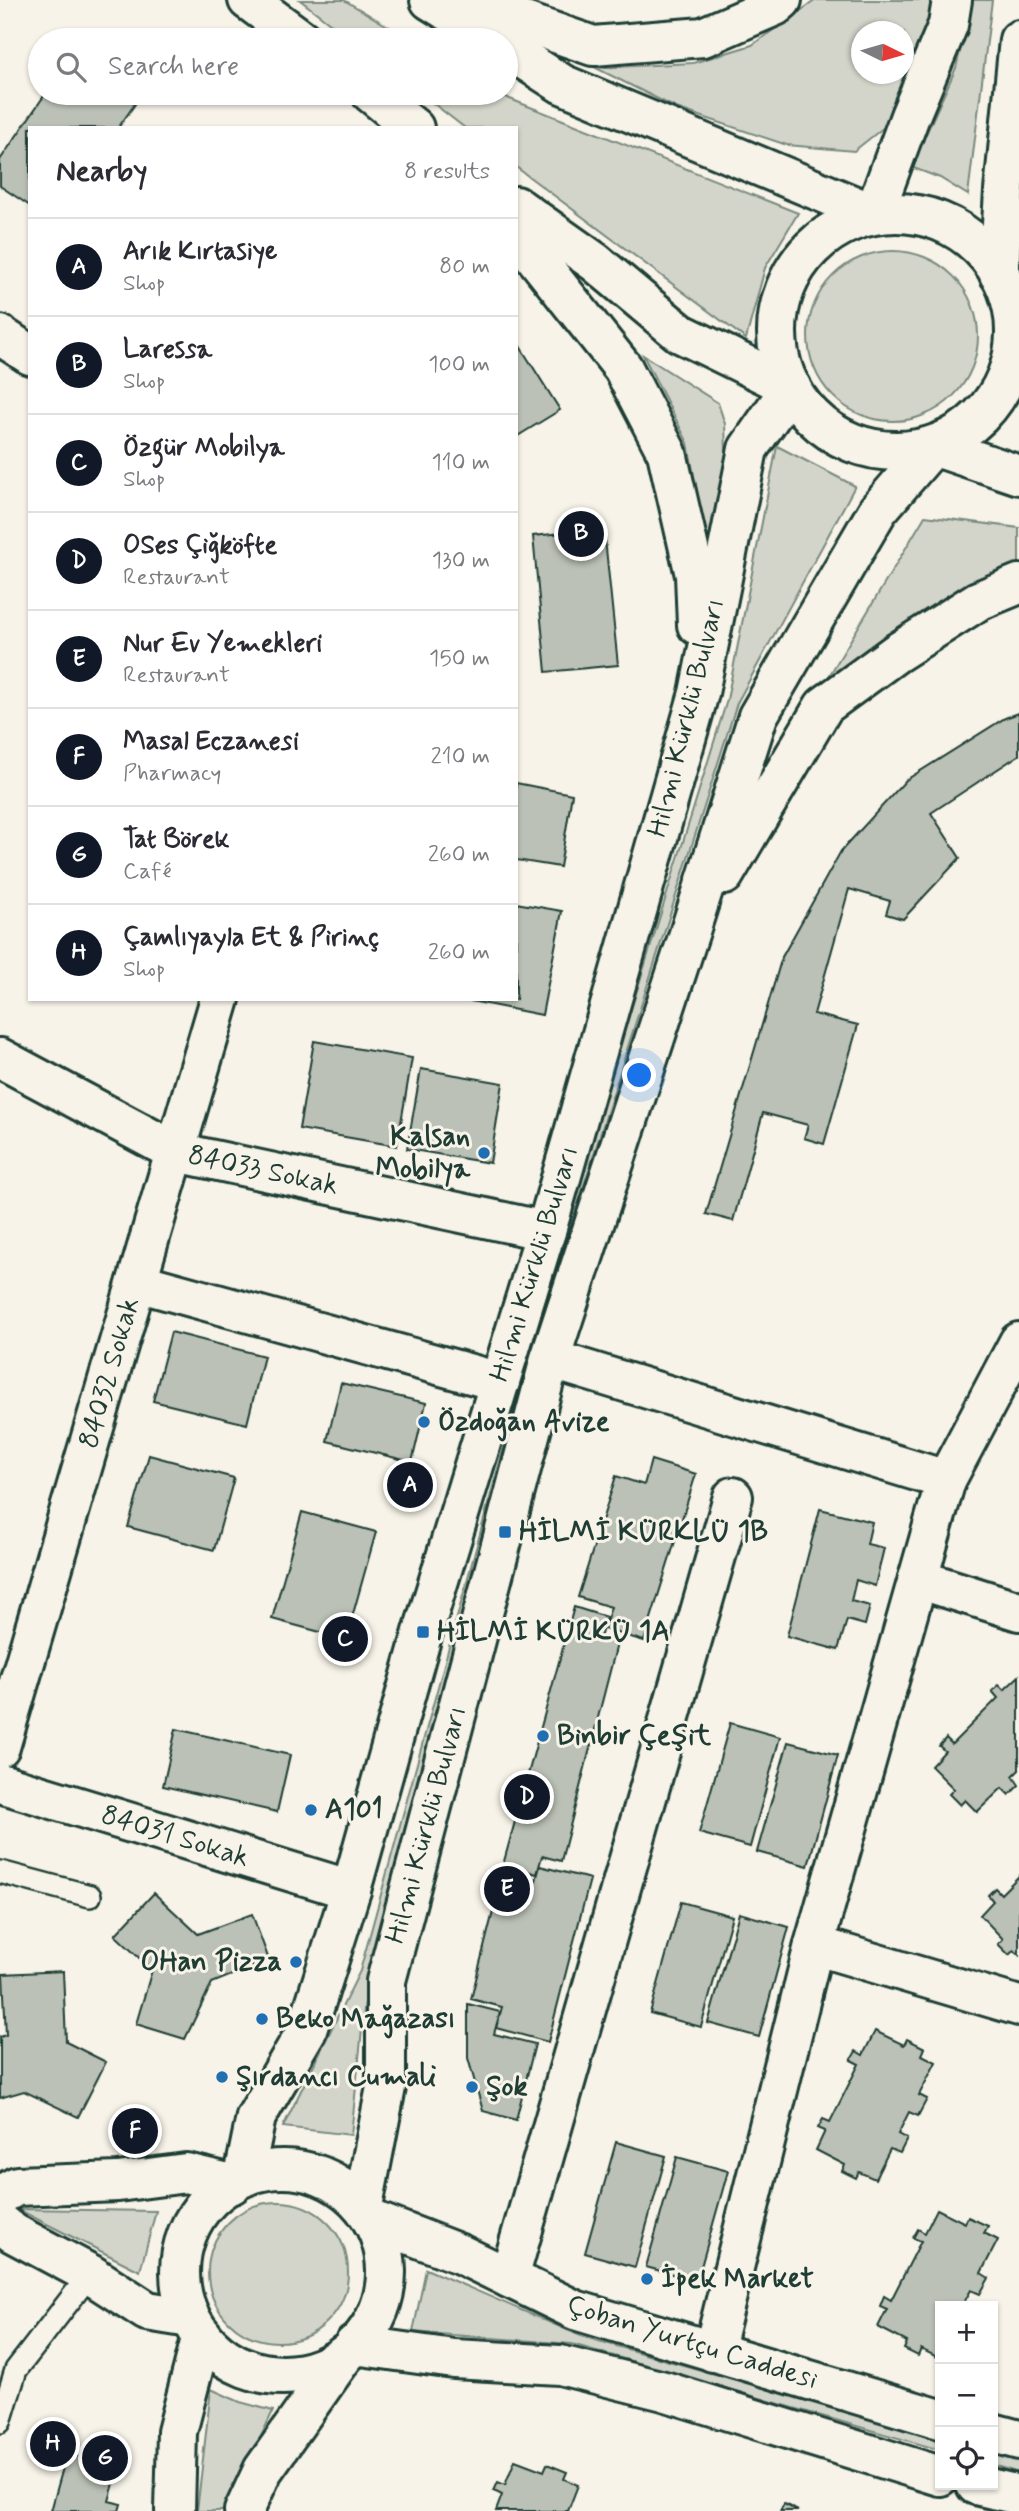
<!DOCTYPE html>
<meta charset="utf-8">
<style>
body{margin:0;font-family:Mynerve,sans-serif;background:#f7f7f7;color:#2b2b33}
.controls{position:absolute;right:21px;bottom:21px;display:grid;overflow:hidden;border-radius:0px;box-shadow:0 2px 5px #0004}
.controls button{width:63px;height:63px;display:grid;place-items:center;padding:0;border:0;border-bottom:2px solid #e1e1e2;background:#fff;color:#2b2b33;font:35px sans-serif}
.compass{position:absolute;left:851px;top:21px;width:63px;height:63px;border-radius:50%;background:#fff;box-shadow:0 2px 5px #0004;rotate:95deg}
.you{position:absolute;left:640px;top:1076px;width:24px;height:24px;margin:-18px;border:5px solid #fff;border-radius:50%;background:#1a73e8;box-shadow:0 0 0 10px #1a73e833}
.badge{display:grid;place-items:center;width:46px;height:46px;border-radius:50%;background:#111827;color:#fff;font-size:23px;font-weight:700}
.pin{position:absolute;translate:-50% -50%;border:4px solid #fff;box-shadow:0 2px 7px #0006}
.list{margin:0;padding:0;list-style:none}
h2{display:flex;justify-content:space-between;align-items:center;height:91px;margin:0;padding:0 28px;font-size:30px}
h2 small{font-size:23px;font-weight:400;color:#7c7c81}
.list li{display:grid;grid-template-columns:46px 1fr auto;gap:21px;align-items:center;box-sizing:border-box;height:98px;padding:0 28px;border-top:2px solid #e1e1e2}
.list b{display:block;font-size:26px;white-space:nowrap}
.list p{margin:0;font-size:23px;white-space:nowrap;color:#7c7c81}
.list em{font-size:23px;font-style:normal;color:#7c7c81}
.icon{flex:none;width:38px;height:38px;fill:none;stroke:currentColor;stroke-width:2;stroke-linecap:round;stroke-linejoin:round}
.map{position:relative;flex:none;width:1019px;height:2511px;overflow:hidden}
.search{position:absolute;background:#fff;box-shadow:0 2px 5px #0004;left:28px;top:28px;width:490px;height:77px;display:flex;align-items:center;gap:18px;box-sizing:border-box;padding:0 24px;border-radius:38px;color:#7c7c81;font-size:26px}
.panel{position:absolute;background:#fff;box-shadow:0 2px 5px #0004;left:28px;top:126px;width:490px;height:875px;border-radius:0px}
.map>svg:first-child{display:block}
.green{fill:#d3d5ca;stroke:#79897f;stroke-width:2;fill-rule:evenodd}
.building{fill:#bbc1b6;stroke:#1f3d34;stroke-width:2}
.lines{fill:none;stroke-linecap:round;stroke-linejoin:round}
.service-casing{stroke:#1f3d34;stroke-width:26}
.minor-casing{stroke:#1f3d34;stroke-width:44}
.tertiary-casing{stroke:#1f3d34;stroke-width:44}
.secondary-casing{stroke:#1f3d34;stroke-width:44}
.primary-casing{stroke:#1f3d34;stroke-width:44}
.service{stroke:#f7f3e8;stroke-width:21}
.minor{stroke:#f7f3e8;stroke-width:38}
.tertiary{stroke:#f7f3e8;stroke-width:38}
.secondary{stroke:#f7f3e8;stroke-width:38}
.primary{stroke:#f7f3e8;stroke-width:38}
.poi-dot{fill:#1f6fb2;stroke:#f7f3e8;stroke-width:2.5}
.labels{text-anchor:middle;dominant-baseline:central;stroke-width:6;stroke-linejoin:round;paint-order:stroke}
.street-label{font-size:28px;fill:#1f3d34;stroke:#f7f3e8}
.poi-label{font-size:28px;font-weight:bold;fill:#1f3d34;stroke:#f7f3e8;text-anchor:start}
</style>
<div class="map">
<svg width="1019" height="2511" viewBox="0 0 1019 2511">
<rect width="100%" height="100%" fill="#f7f3e8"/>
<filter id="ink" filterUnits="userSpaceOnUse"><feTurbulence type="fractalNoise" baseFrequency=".0143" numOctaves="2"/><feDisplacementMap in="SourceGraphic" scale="14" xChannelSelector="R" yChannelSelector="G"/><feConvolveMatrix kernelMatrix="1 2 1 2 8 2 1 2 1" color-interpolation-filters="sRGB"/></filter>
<g filter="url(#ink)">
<!-- green -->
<g class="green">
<path d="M300,0h44l67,40h-59z"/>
<path d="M816,0h116l-3,24 -41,100 -34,27 -67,-6 -111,-37 -80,-40 97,-5 59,-18zM862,32h42v42h-42z"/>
<path d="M972,0h20l-24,195 -28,-17 -29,-11 45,-99z"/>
<path d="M420,93h79l11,6 288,114 -33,55 -19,71 -230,-172v-39h-51z"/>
<circle cx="893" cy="336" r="85"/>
<path d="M643,355l75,48 7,21 2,57 -19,72 -20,-110z"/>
<path d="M777,446l78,40 -118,217 -163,514 -206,755 -17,163 -68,-8 77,-156 208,-758 159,-513z"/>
<path d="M925,516l94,12v45l-202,123z"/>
<circle cx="278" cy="2272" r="70"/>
<path d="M17,2209l139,2 -16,60z"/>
<path d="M426,2269l155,67 359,102v12l-368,-106 -159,-12z"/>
<path d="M211,2389l29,13 33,9 -47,100h-29z"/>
<path d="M993,2453l26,7v13l-26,-8z"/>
</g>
<!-- building -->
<g class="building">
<path d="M46,93h73l16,11 -17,24h-88v78l-30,-20v-26z"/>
<path d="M516,340l44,70 -44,27z"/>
<path d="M604,529l14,136 -72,7 -13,-136z"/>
<path d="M1019,713v42l-88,58 29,45 -57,61 -17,-5 4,-13 -41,-12 -35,125 44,11 -34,119 -20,-6 4,-13 -45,-12 -30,108 -27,-7 76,-257 59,-106 65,-71 99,-62z"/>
<path d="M516,783l56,11 -12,73 -44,-7z"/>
<path d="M516,903l46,8 -20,104 -81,-16h55z"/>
<path d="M314,1041l98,17 -15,88 -98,-17z"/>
<path d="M421,1069l82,14 -13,80 -83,-14z"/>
<path d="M171,1332l93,24 -17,68 -94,-23z"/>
<path d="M341,1383l85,20 -14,59 -85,-21z"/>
<path d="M149,1455l85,23 -20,72 -86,-23z"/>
<path d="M651,1460l45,14 -52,167 -40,-12 7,-22 -33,-10 38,-121 28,9z"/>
<path d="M820,1509l52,13 -5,22 17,4 -9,38 -19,-6 -5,21 19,5 -5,19 -18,-5 -9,30 -51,-14z"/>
<path d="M302,1512l74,20 -30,107 -74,-20z"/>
<path d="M574,1607l32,10 -6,21 17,6 -56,217 -19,-5 -5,18 -34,-9z"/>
<path d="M1019,1676v94l-6,6 6,9 -10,10 -7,-7 -25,24 -12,-12 -5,5 -11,-11 5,-5 -23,-23 14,-15 -6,-5 7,-8 6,6 46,-46 -6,-7 7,-6 5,5z"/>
<path d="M730,1723l50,14 -30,110 -51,-14z"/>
<path d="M176,1729l114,26 -13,57 -114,-26z"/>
<path d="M788,1742l50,13 -30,111 -51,-14z"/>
<path d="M540,1866l50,13 -42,163 -52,-14 6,-21 -31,-8 31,-123 33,8z"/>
<path d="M1019,1876v79l-5,-5 -5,5 -11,-11 5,-5 -23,-24 13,-14 -5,-6 7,-7 6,6z"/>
<path d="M154,1893l44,41 54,-20 17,46 -57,23 -27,56 -49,-15 16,-54 -37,-35z"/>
<path d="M681,1902l51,14 -31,111 -51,-14z"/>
<path d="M739,1913l50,14 -30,110 -51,-14z"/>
<path d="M63,1971l3,71 40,20 -28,55 -54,-26 -24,7v-61l6,-2 -3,-61z"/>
<path d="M468,2004l32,8 -6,22 41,10 -19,76 -33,-9 -15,-53z"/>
<path d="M875,2031l29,14 3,-6 18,9 -3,7 14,7 -17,33 8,4 -9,17 -9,-4 -11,22 9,5 -7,14 -10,-4 -15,30 -16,-7 -3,6 -14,-7 3,-6 -29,-15 9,-19 -7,-3 5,-9 7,3 29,-58 -8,-4 5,-9 7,4z"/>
<path d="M616,2142l50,14 -31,111 -50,-14z"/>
<path d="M677,2157l51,14 -31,110 -51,-14z"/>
<path d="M937,2209l28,14 3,-6 20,9 -4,7 14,7 -17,33 8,5 -9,16 -9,-4 -9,16h-22v44l-3,7 -16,-8 -3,7 -14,-7 3,-7 -29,-15 9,-18 -7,-3 4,-10 7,4 30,-59 -8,-3 5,-9 7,4z"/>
<path d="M67,2453l35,10 -3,12 16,5 -6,21 12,3 -2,7h-68z"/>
<path d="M515,2460l29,11 3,-7 20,8 -3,7 14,6 -10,26h-72l6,-16 -8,-4 4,-9 7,3z"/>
<path d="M784,2504l14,7h-18z"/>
</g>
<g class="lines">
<defs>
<g id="service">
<path d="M0,1872l90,24"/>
<path d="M0,2422l16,-52 74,-96"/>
</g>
<g id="minor">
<path d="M0,335l30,20"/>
<path d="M0,1058l176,94 370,79"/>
<path d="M137,1282l363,100"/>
<path d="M550,1359l396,121 -132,465 -101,407"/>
<path d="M946,1480l73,-138"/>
<path d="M918,1579l101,32"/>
<path d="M0,1747l220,-748"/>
<path d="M0,1783l351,107"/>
<path d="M814,1945l205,61"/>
<path d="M509,2278l224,-781"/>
</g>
<g id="tertiary">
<path d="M0,2195l17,-9 101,-4 68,-9 46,11"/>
<path d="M0,2222l13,11 77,41 57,37 43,7"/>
</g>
<g id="secondary">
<path d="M462,0l131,46 110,-9 72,-31 7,-6"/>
<path d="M874,214l36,-98 38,-91 4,-25"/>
<path d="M516,233l107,135 44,85 28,122 2,50"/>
<path d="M999,274l5,-83 15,-151"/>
<path d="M724,875l100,-169 71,-52 83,-53 41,-17"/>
<circle cx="283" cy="2272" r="103"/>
<path d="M244,2176l12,-59 51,-87 44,-140 72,-258 123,-401 153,-538 49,-244 43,-62"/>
<path d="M363,2206l23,-119v-106l164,-622 140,-428 68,-215 120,-206 55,-64"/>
<path d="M372,2220l88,34 115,56 365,109"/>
<path d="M354,2345l100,14 106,6 104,26 276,85"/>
<path d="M993,2433l26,7"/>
<path d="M976,2485l43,10"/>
<path d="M175,2511l2,-79 25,-97"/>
<path d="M244,2511l19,-41 80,-113"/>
</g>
<g id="primary">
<path d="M248,0l54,40"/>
<path d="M430,0l64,40"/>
<path d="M506,48l56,36 312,130"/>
<path d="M371,93l43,35"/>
<path d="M516,206l79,56 85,71 111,54"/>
<circle cx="896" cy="332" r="119"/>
<path d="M933,446l86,29"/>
</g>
</defs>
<!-- service casing -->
<use href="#service" class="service-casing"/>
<!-- minor casing -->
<use href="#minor" class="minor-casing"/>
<!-- tertiary casing -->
<use href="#tertiary" class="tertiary-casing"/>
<!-- secondary casing -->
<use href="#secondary" class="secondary-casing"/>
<!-- primary casing -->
<use href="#primary" class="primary-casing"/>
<!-- service -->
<use href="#service" class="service"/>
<!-- minor -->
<use href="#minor" class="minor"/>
<!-- tertiary -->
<use href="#tertiary" class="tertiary"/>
<!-- secondary -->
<use href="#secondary" class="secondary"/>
<!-- primary -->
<use href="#primary" class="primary"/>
</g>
</g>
<!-- markers -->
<g class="poi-dot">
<circle cx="484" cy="1153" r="7"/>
<circle cx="424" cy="1422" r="7"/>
<rect x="498" y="1525" width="14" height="14" rx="3.5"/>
<rect x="416" y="1625" width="14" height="14" rx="3.5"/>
<circle cx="543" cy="1736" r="7"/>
<circle cx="311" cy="1810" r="7"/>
<circle cx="296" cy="1962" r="7"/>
<circle cx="262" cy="2019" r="7"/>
<circle cx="222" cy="2077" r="7"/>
<circle cx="472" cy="2087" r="7"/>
<circle cx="647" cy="2279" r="7"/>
</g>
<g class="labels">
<!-- street labels -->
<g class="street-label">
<text transform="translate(687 718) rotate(-76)">Hilmi Kürklü Bulvarı</text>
<text transform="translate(263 1171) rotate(12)">84033 Sokak</text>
<text transform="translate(535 1264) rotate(-73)">Hilmi Kürklü Bulvarı</text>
<text transform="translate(110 1373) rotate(-74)">84032 Sokak</text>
<text transform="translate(427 1825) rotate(-75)">Hilmi Kürklü Bulvarı</text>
<text transform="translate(175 1837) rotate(17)">84031 Sokak</text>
<text transform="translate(692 2343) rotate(17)">Çoban Yurtçu Caddesi</text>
</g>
<!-- poi labels -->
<g class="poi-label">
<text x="470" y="1137" text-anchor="end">Kalsan<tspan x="470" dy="32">Mobilya</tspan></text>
<text x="438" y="1422">Özdoğan Avize</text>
<text x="519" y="1532">HİLMİ KÜRKLÜ 1B</text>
<text x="437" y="1632">HİLMİ KÜRKÜ 1A</text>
<text x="557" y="1736">Binbir Çeşit</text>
<text x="325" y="1810">A101</text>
<text x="282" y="1962" text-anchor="end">OHan Pizza</text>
<text x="276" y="2019">Beko Mağazası</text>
<text x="236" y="2077">Şırdancı Cumali</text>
<text x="486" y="2087">Şok</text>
<text x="661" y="2279">İpek Market</text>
</g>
</g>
</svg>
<div class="controls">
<button>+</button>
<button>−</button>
<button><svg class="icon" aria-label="locate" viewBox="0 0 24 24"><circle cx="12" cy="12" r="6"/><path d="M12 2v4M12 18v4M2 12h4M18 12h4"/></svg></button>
</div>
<svg class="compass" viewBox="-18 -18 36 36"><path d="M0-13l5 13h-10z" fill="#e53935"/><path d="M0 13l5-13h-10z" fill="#7c7c81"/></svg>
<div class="you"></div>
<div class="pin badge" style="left:410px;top:1485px">A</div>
<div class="pin badge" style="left:581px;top:534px">B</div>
<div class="pin badge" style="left:345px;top:1639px">C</div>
<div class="pin badge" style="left:527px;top:1797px">D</div>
<div class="pin badge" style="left:507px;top:1889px">E</div>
<div class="pin badge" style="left:135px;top:2131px">F</div>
<div class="pin badge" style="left:105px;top:2458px">G</div>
<div class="pin badge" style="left:53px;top:2444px">H</div>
<div class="search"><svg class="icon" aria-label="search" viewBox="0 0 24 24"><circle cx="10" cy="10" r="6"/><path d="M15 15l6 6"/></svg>Search here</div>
<section class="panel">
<h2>Nearby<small>8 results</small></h2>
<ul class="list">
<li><span class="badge">A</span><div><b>Arık Kırtasiye</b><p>Shop</p></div><em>80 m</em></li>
<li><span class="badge">B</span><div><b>Laressa</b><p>Shop</p></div><em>100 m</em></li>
<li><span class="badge">C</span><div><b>Özgür Mobilya</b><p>Shop</p></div><em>110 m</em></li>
<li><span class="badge">D</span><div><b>OSes Çiğköfte</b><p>Restaurant</p></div><em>130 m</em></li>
<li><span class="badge">E</span><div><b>Nur Ev Yemekleri</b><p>Restaurant</p></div><em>150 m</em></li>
<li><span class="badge">F</span><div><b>Masal Eczanesi</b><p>Pharmacy</p></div><em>210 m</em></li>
<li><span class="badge">G</span><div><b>Tat Börek</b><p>Café</p></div><em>260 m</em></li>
<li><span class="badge">H</span><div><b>Çamlıyayla Et &amp; Pirinç</b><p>Shop</p></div><em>260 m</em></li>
</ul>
</section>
</div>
